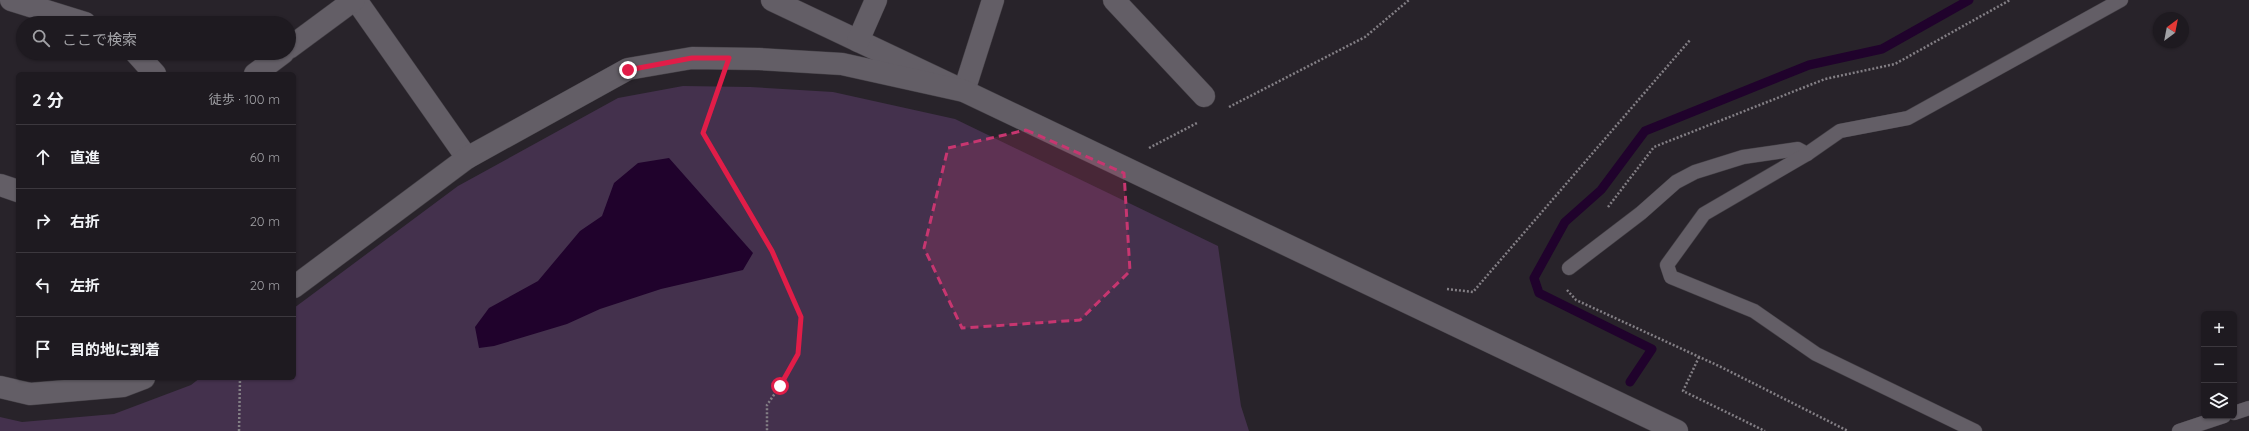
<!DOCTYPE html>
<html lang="ja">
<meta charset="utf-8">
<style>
body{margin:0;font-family:Quicksand,"Noto Sans JP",sans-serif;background:#2b272d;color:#f1f3f6}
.controls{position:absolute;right:12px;bottom:12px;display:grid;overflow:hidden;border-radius:6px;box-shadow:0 1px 3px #0004}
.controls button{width:36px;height:36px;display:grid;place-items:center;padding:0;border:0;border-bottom:1px solid #3c383e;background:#1e1a20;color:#f1f3f6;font:20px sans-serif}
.compass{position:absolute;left:2153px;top:12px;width:36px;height:36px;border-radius:50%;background:#1e1a20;box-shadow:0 1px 3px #0004;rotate:32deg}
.stop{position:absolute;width:12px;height:12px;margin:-9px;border:3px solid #e11d48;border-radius:50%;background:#fff}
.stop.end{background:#e11d48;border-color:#fff;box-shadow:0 1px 4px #0008}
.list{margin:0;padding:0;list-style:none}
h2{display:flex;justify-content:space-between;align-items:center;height:52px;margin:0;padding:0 16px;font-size:17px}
h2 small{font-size:13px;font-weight:400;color:#a1a1a5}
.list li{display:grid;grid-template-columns:26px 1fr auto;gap:12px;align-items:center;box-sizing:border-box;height:64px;padding:0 16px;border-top:1px solid #3c383e}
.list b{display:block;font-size:15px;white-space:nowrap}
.list em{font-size:13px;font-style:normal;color:#a1a1a5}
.icon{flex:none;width:22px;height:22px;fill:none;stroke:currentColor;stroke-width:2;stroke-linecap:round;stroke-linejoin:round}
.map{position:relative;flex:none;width:2249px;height:431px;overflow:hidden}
.search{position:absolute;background:#1e1a20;box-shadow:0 1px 3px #0004;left:16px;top:16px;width:280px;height:44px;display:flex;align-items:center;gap:10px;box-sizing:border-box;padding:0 14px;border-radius:22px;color:#a1a1a5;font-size:15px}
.panel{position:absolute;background:#1e1a20;box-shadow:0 1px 3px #0004;left:16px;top:72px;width:280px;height:308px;border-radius:6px}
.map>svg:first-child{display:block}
.green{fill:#44314d}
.water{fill:#20022c}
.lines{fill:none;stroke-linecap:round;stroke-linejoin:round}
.stream{stroke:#20022c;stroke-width:9}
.service-casing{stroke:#433f45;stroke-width:15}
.minor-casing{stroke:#433f45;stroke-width:23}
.tertiary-casing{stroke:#433f45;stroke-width:23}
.path{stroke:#837f85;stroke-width:2.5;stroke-dasharray:2 2;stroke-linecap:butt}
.service{stroke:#635e66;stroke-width:14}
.minor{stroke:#635e66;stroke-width:22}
.tertiary{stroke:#635e66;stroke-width:22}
.route{stroke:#e11d48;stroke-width:5}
.marked{fill:#c73670;fill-opacity:0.2;stroke:#c73670;stroke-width:3;stroke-dasharray:8 5;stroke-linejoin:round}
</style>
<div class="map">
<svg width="2249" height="431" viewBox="0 0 2249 431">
<rect width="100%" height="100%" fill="#28232a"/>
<!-- green -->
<path class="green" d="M683,86l67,1 83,5 122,27 263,127 23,160 8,25h-1249v-14l22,5 92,-8 77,-29 9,-7h94v-70l164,-122 160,-88z"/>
<!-- water -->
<path class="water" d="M669,158l84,95 -10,17 -82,19 -61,20 -33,15 -73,22 -15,2 -4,-21 14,-19 49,-27 42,-50 22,-15 12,-33 24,-20z"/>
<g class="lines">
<!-- stream -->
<path class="stream" d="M1630,382l22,-33 -113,-56 -5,-15 31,-56 36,-32 44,-59 164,-66 73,-16 87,-49"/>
<defs>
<g id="service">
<path d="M1569,268l72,-55 35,-31 19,-10 48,-15 55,-8 9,5"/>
<path d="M2234,413l15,-5"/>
<path d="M1975,431l-159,-77 -62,-43 -83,-34 -4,-12 37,-51 103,-60 33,-23 68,-13 213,-118"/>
<path d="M2179,431l45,-15"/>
</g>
<g id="minor">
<path d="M11,0l74,23"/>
<path d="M356,0l111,158"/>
<path d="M772,0l192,91 29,-91"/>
<path d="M1114,0l90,96"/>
<path d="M858,41l18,-41"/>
<path d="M289,48l65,-48"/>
<path d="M136,53l19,21"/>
<path d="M255,74l28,-21"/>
<path d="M0,185l18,6"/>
</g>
<g id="tertiary">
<path d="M294,287l173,-129 161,-89 64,-11 67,1 83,5 122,27 713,340"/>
<path d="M0,387l30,7 93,-8 21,-8"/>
</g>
</defs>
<!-- service casing -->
<use href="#service" class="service-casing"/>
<!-- minor casing -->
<use href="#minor" class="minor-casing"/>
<!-- tertiary casing -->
<use href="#tertiary" class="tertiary-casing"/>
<!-- path -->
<g class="path">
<path d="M720,85l-17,48 69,118 29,66 -3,38 -18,31 -13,19v26"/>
<path d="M1229,107l136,-70 44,-37"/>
<path d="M1149,148l48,-25"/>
<path d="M1608,207l46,-60 171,-68 70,-15 115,-64"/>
<path d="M1447,289l26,3 217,-252"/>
<path d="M1567,290l9,10 145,67 127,64"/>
<path d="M1699,357l-16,34 82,40"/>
<path d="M239,431l1,-53"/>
</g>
<!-- service -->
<use href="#service" class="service"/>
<!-- minor -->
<use href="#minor" class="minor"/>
<!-- tertiary -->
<use href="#tertiary" class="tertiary"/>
</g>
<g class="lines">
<!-- route -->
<path class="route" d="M628,70l64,-12h37l-26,75 69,118 29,66 -3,37 -18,32"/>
</g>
<!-- marked area -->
<path class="marked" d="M1026,130l98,43 6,98 -50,49 -118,8 -38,-80 24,-100z"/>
</svg>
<div class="controls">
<button>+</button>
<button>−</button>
<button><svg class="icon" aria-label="layers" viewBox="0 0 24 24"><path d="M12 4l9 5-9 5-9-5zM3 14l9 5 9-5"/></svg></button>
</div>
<svg class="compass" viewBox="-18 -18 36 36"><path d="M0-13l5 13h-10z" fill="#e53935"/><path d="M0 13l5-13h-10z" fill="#a1a1a5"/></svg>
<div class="stop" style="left:780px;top:386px"></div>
<div class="stop end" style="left:628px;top:70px"></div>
<div class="search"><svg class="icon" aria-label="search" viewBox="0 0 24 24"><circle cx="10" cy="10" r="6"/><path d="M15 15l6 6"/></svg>ここで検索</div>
<section class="panel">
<h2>2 分<small>徒歩 · 100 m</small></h2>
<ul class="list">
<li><svg class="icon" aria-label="ahead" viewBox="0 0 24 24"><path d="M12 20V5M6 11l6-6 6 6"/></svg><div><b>直進</b></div><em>60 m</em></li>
<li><svg class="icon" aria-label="right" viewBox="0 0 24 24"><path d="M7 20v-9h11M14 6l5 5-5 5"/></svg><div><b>右折</b></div><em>20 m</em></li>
<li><svg class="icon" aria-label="left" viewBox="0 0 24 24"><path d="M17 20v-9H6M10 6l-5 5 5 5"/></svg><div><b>左折</b></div><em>20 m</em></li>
<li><svg class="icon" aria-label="arrive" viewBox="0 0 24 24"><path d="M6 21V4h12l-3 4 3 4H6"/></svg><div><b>目的地に到着</b></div></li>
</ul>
</section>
</div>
